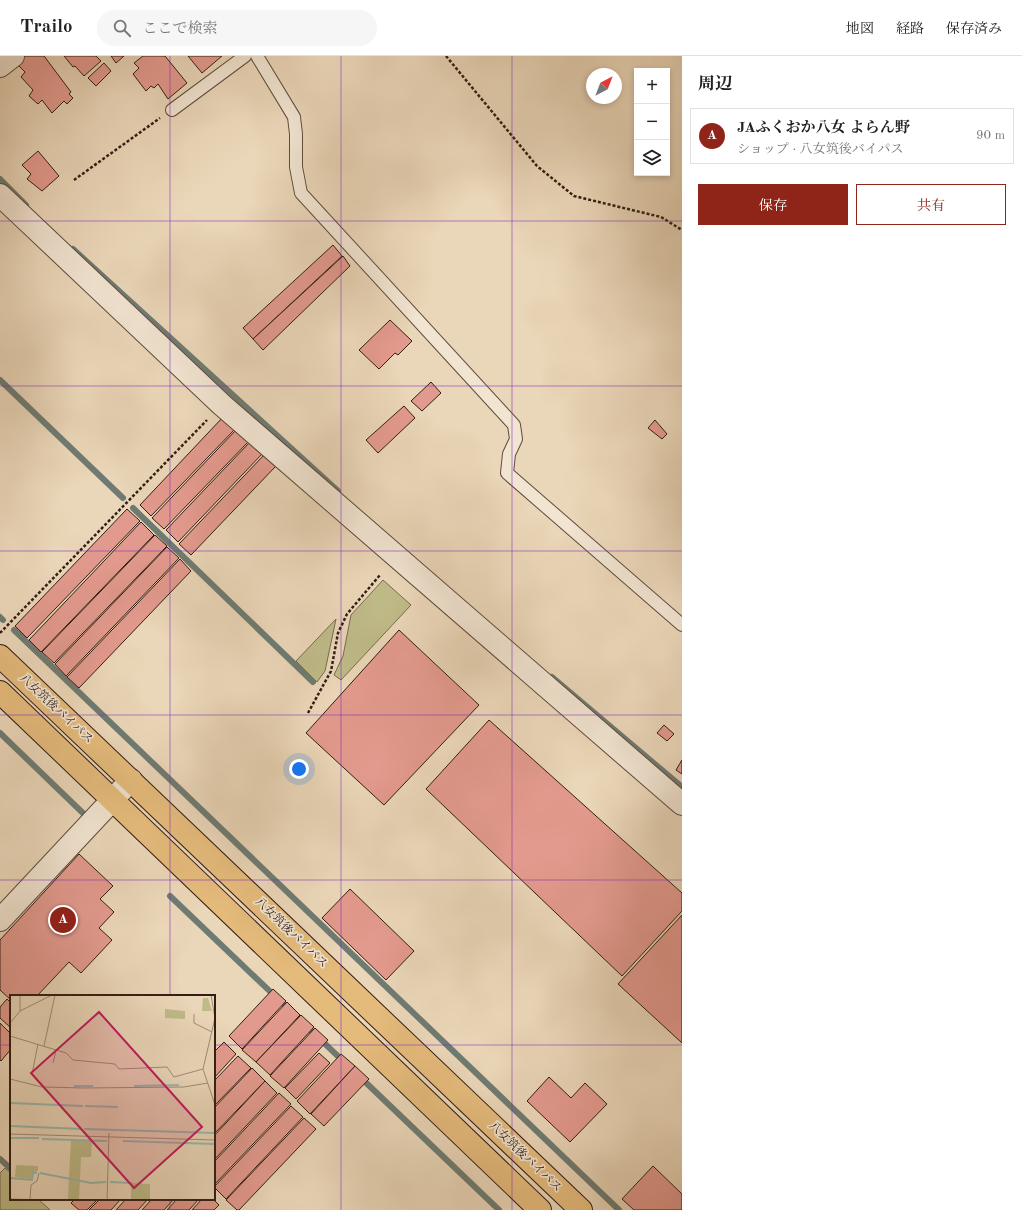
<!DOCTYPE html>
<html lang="ja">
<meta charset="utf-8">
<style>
body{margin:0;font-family:"Old Standard TT","Noto Serif JP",serif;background:#f6f6f6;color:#222}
.controls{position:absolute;right:12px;top:12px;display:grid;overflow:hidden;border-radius:0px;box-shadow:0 2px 6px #0003}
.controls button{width:36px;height:36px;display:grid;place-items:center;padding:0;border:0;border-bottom:1px solid #e0e0e0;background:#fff;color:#222;font:20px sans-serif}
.compass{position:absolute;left:586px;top:12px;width:36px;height:36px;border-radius:50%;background:#fff;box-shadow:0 2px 6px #0003;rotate:42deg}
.you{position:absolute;left:299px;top:713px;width:14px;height:14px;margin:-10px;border:3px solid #fff;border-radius:50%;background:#1a73e8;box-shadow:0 0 0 6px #1a73e833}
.badge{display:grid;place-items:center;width:26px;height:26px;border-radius:50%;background:#8f2418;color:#fff;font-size:13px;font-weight:700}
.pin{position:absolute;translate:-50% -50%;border:2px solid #fff;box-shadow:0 1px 4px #0006}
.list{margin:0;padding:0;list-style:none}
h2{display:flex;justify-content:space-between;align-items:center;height:52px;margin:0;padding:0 16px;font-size:17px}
h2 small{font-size:13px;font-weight:400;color:#767676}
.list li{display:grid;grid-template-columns:26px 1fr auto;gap:12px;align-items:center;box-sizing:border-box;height:56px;margin:0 8px 8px;padding:0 8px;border:1px solid #e0e0e0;border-radius:0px}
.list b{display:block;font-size:15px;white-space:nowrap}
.list p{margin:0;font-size:13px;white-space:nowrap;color:#767676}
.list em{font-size:13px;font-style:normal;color:#767676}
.actions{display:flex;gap:8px;padding:12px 16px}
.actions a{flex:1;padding:9px 0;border:1px solid #8f2418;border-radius:0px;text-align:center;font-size:14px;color:#8f2418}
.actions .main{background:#8f2418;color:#fff}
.icon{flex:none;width:22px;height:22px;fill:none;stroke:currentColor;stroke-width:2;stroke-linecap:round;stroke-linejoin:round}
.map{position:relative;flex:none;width:682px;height:1154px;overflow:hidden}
header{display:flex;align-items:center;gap:24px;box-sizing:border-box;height:56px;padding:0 20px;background:#fff;border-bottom:1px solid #e0e0e0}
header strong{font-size:19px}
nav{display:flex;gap:22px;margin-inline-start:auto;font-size:14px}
.search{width:280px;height:36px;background:#f6f6f6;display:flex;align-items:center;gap:10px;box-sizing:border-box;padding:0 14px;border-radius:22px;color:#767676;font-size:15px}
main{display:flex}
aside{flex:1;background:#fff}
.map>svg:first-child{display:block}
.green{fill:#bfbb89;stroke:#786c4e}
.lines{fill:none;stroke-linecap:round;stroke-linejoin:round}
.stream{stroke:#6f7b72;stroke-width:6}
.building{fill:#e39a8e;stroke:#321d14}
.lane-casing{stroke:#604b3d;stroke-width:14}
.street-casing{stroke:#604b3d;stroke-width:24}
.highway-casing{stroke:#321d14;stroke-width:24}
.path{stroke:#321d14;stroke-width:2.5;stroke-dasharray:3 2;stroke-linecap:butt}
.lane{stroke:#f1e4d1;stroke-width:12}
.street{stroke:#f1e4d1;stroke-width:22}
.highway{stroke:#e5bb7c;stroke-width:22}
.grid{fill:none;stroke:#7b2cbf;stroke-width:1;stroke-opacity:0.55}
.labels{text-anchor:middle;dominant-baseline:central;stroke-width:3.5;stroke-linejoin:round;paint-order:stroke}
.street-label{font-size:12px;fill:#321d14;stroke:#f1e4d1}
.inset-river{fill:none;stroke:#98b9b0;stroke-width:2}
.inset-road{fill:none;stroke:#a08c76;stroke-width:1}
.view{fill:#c2185b;fill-opacity:0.15;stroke:#c2185b;stroke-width:2}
.inset-edge{fill:none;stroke:#321d14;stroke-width:2}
</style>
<header>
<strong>Trailo</strong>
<div class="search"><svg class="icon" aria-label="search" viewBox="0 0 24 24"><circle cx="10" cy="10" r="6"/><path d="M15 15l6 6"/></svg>ここで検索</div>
<nav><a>地図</a><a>経路</a><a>保存済み</a></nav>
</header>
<main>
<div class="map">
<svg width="682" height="1154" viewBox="0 0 682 1154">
<rect width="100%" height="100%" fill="#ead6b8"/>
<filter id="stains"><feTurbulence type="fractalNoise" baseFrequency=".005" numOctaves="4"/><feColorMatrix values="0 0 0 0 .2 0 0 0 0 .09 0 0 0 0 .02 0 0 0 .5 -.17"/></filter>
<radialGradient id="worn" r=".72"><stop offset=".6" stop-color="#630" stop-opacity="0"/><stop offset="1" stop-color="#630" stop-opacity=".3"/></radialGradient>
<!-- green -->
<g class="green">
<path d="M383,524l28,25 -70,75 -7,-5 9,-19 8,-41z"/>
<path d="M336,563l-11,52 -8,11 -21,-21z"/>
<path d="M5,1112l6,5v26h27l12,11h-50v-37z"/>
</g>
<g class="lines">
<!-- stream -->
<g class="stream">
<path d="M0,123l26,26"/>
<path d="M73,193l265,242"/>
<path d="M0,324l123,118"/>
<path d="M133,452l180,174"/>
<path d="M0,561l3,3"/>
<path d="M14,574l605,580"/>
<path d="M552,621l130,110"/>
<path d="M0,677l86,83"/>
<path d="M170,840l173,165"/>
<path d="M360,1021l139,133"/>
<path d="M0,1103l10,9"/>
</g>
</g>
<!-- building -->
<g class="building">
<path d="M25,0h19l27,36 -2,2 4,4 -6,6 -3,-3 -12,12 -10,-13 -4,4 -9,-8 4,-6 -12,-13 4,-5 -9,-9z"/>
<path d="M64,0h32l5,5 -17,15 -9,-10 -2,1z"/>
<path d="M111,0h13l-8,7z"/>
<path d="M143,0h22l22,27 -19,16 -10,-15 -4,4 -3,-2 -5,5 -13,-17 6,-6 -5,-5z"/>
<path d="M188,0h34l-20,17z"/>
<path d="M104,7l7,8 -15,15 -8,-8z"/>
<path d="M38,95l21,25 -17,15 -15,-12 4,-5 -9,-9z"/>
<path d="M333,189l9,11 -89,83 -10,-11z"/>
<path d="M343,200l7,10 -87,84 -10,-11z"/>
<path d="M390,264l22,21 -14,14 -3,-2 -16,16 -20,-19z"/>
<path d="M431,326l10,11 -19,18 -11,-10z"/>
<path d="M404,350l11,12 -37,35 -12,-13z"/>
<path d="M224,360l12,12 -85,88 -11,-11z"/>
<path d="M655,364l12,14 -5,5 -14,-11z"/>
<path d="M237,373l12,12 -85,88 -12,-11z"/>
<path d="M250,386l13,11 -85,89 -12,-12z"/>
<path d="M264,399l12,11 -85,89 -12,-11z"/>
<path d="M127,453l13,12 -113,117 -12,-12z"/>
<path d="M141,466l13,13 -113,117 -12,-12z"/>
<path d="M155,479l12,11 -113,117 -12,-11z"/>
<path d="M167,491l12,11 -113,118 -11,-12z"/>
<path d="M180,503l11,12 -112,117 -12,-11z"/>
<path d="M399,574l80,75 -95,100 -78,-72z"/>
<path d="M489,664l193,173v18l-60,65 -196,-187z"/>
<path d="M664,669l10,9 -7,7 -10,-8z"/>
<path d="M682,704v14l-6,-4z"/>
<path d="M79,798l34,32 -13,13 14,13 -15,16 13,12 -31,33 -12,-11 -32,34h-26v4l-11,-10v-50z"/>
<path d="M350,833l64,62 -28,29 -64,-62z"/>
<path d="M682,859v128l-64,-59z"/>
<path d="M273,933l13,12 -44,48 -13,-13z"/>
<path d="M7,943l4,4v25l-11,-10v-11z"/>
<path d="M287,946l13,13 -44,47 -14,-12z"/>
<path d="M301,959l13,12 -44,48 -14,-13z"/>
<path d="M0,967l11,11v15l-10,12 -1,-1z"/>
<path d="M315,972l13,12 -44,48 -14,-12z"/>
<path d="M224,986l12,12 -22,24v-26z"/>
<path d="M319,997l11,10 -34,36 -11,-11z"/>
<path d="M341,998l14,12 -45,48 -13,-13z"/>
<path d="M238,1000l13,12 -37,38v-25z"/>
<path d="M355,1010l14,13 -45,47 -13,-12z"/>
<path d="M252,1012l13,13 -51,53v-26z"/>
<path d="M549,1021l22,21 14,-15 22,21 -37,38 -43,-41z"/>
<path d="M265,1025l12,12 -63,67v-24z"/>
<path d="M279,1037l12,11 -77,81v-23z"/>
<path d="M291,1050l12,11 -77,82 -12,-12z"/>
<path d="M304,1062l12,11 -77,81h-2l-11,-10z"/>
<path d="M653,1110l29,28v16h-48l-12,-11z"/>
<path d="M75,1143h23l-11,11h-8l-8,-7z"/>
<path d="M100,1143h21l-10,11h-22z"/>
<path d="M126,1143h22l-10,11h-22z"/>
<path d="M152,1143h22l-10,11h-22z"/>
<path d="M177,1143h22l-10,11h-22z"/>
<path d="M202,1143h11l6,6 -5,5h-22z"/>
</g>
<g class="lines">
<defs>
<g id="lane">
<path d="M257,0l37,61 2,17v33l5,26 213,232 2,14 -7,15 -2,19 175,152"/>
<path d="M172,54l73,-54"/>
</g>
<g id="street">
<path d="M0,10l13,-10"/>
<path d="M0,139l222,210 460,399"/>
<path d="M0,864l131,-140"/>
</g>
<g id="highway">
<path d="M0,600l581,554"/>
<path d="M0,636l540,518"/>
</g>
</defs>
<!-- lane casing -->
<use href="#lane" class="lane-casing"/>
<!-- street casing -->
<use href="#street" class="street-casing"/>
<!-- highway casing -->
<use href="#highway" class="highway-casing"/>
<!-- path -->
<g class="path">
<path d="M446,0l91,110 37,30 87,21 21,13"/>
<path d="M74,124l86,-62"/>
<path d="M0,577l207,-213"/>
<path d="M308,657l23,-42 7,-38 9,-19 33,-39"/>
</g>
<!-- lane -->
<use href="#lane" class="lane"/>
<!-- street -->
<use href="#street" class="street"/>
<!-- highway -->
<use href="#highway" class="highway"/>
</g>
<!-- grid -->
<path class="grid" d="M170,0v940M341,0v1154M512,0v1154M0,165h682M0,330h682M0,495h682M0,659h682M0,824h682M0,989h11M214,989h468M170,1143v11"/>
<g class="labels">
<!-- street labels -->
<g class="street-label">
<text transform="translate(56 653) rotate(43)">八女筑後バイパス</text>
<text transform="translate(291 877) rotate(44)">八女筑後バイパス</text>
<text transform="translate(525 1101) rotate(44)">八女筑後バイパス</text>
</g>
</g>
<!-- overview -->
<g transform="translate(10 939)">
<rect width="205" height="205" fill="#ead6b8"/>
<path d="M193,3h5l4,13h-10zM155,14l20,2v8l-20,-1zM61,145l21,1 -1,16h-10l-1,22 -11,-2zM6,170l22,1v5l-5,1 -2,7 -16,-2zM59,182l11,2 -1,21h-11zM121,188l19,1v16h-19z" fill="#bfbb89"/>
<path class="inset-river" d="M64,91h19M124,91l45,-1M0,108l73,3M75,111l33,1M0,131l72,3M74,134l131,4M0,143h29M32,144l65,2M113,146l92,3M30,178l51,10 15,-1M0,183l22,2 1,-8 4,1M100,187l22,1"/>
<path class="inset-road" d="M201,0l4,23 -12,51 12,36M10,16v-16M184,19v9l18,9M0,28l10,-12 32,-16M0,41l56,17 7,7 42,4 4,5 48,-2 7,10 29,-8M34,51l11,-51M43,68l3,-13M22,79l6,-30M0,84l32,8 42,1 100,-1 24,-4M0,139l205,6M0,204l33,1M20,204l1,-14 6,-4 2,-8M97,205l2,-67"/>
<path class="view" d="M89,17l103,115 -68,61 -103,-115z"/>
<rect width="205" height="205" class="inset-edge"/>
</g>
<rect width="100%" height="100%" filter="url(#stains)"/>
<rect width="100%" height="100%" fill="url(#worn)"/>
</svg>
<div class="controls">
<button>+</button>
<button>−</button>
<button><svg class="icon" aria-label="layers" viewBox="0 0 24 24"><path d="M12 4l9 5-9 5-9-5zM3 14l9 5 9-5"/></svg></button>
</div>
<svg class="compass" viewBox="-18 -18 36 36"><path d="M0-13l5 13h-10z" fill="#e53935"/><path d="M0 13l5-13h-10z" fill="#767676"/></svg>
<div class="you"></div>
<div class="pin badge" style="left:63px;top:864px">A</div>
</div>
<aside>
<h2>周辺<small></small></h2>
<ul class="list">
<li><span class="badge">A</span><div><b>JAふくおか八女 よらん野</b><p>ショップ · 八女筑後バイパス</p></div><em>90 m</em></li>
</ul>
<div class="actions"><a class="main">保存</a><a>共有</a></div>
</aside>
</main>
